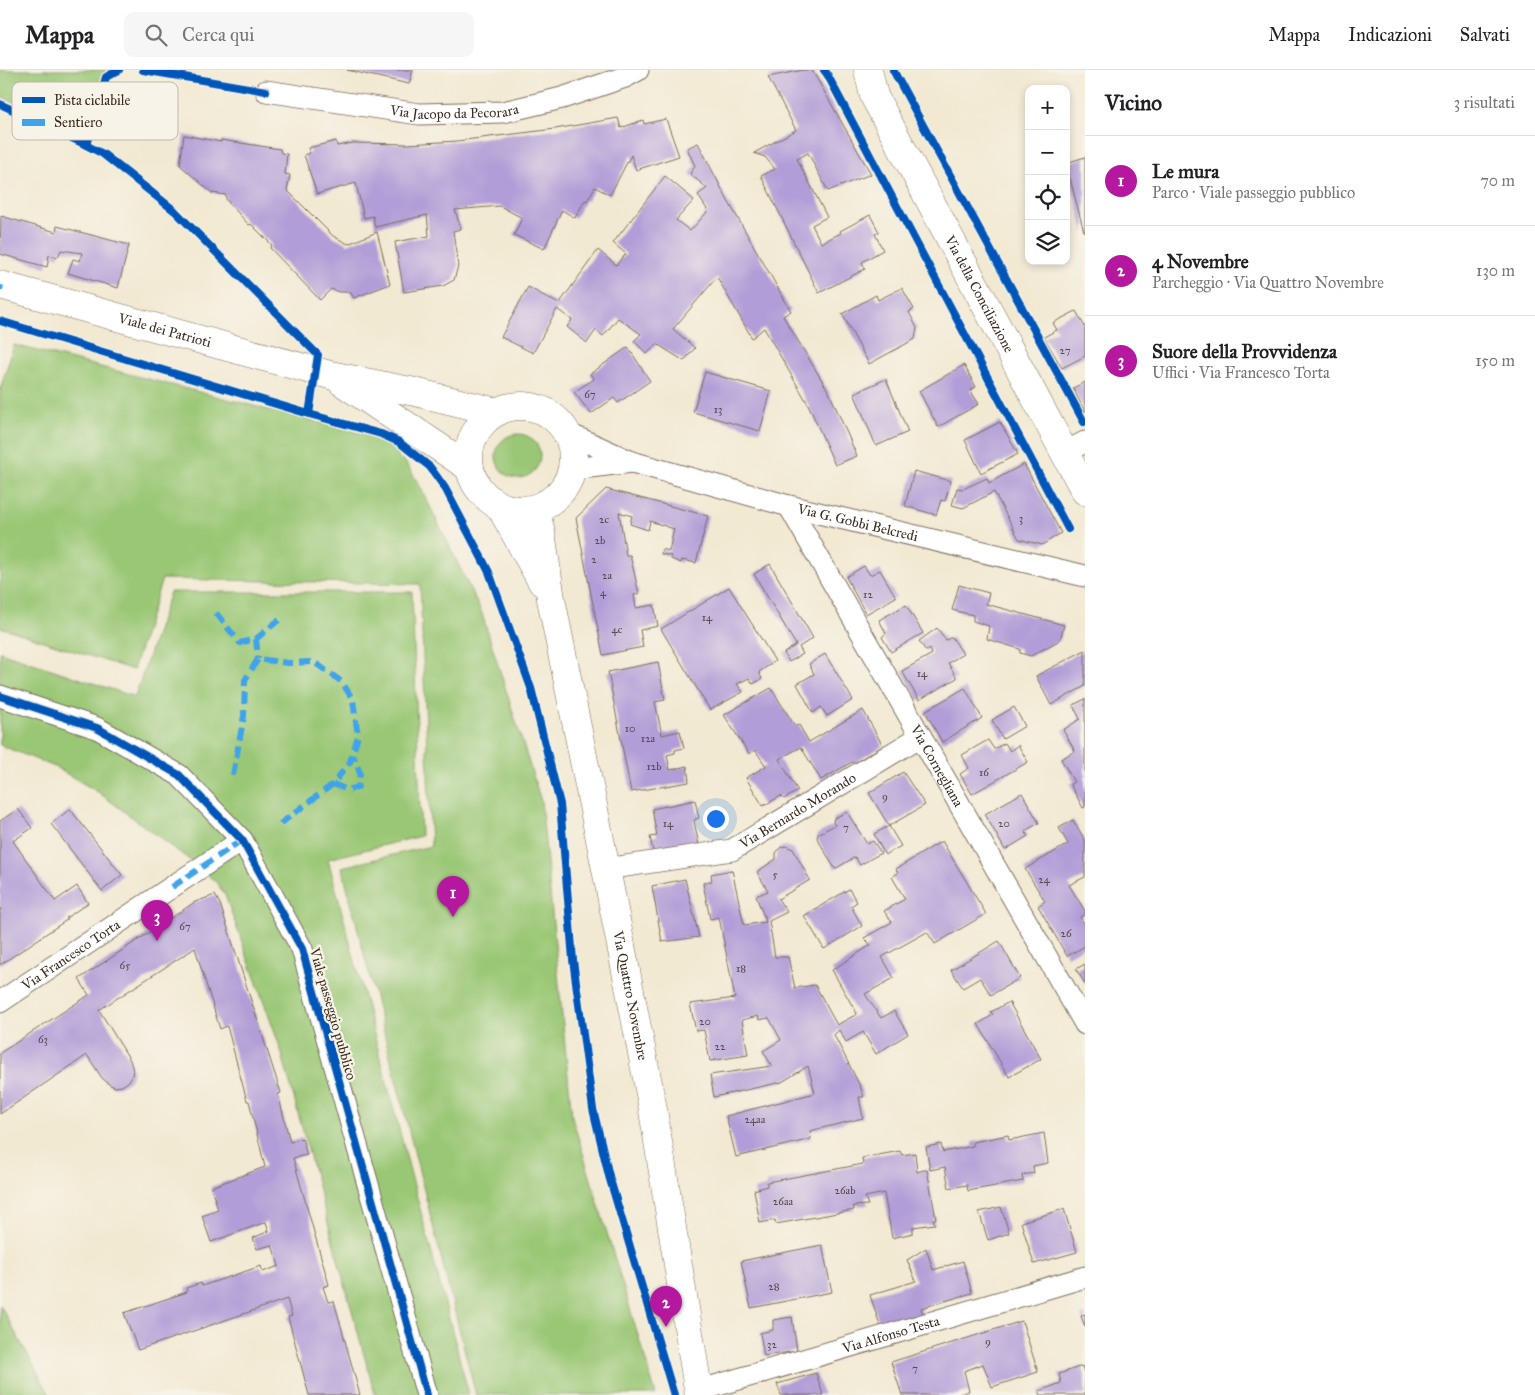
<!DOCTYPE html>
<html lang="it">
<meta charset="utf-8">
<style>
body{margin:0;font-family:"IM FELL Great Primer",serif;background:#f6f6f6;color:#202124}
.controls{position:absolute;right:15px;top:15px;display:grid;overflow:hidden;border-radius:10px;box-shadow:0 2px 8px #0003}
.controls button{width:45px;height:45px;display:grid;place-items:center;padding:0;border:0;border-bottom:1px solid #e0e0e0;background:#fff;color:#202124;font:25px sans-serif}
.you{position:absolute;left:715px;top:748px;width:18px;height:18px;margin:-12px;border:4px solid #fff;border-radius:50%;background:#1a73e8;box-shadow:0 0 0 8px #1a73e833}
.badge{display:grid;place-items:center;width:32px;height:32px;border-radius:50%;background:#b5179e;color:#fff;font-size:16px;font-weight:700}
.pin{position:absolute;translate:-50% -41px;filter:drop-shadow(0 1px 2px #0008)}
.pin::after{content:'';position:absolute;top:26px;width:18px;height:15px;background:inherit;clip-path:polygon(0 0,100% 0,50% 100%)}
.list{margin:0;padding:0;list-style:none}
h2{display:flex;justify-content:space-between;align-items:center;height:65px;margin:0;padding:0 20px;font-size:21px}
h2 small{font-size:16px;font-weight:400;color:#757577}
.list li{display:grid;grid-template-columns:32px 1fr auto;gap:15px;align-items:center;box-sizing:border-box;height:90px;padding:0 20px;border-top:1px solid #e0e0e0}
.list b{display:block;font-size:19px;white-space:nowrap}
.list p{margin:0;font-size:16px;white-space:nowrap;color:#757577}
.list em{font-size:16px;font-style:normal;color:#757577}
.icon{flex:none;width:28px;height:28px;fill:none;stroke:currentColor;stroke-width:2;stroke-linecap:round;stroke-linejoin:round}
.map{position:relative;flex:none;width:1085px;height:1325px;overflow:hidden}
header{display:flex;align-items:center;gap:30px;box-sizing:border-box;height:70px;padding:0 25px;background:#fff;border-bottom:1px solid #e0e0e0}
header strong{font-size:24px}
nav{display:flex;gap:28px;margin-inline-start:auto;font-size:18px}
.search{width:350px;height:45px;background:#f6f6f6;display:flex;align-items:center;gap:12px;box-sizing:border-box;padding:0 18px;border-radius:10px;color:#757577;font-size:19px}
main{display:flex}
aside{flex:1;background:#fff}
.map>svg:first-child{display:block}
.green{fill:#9ac775;stroke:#6a784a}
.building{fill:#b19dd7}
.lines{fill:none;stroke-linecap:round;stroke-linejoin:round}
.street-casing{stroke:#7b6d5d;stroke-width:23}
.secondary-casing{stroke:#7b6d5d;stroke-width:29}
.street{stroke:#fff;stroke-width:21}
.secondary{stroke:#fff;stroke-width:28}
.quiet{stroke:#3fa3ea;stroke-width:6;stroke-dasharray:12 6;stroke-linecap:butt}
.cycleway-casing{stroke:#f7f3e8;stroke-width:11}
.cycleway{stroke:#0057b8;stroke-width:8}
.labels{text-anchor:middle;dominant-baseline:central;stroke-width:4.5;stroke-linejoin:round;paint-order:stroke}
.number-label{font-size:11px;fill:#58474c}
.street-label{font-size:14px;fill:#3b2a1e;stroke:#f7f3e8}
.key{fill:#f7f3e8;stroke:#bfb7ab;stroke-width:1}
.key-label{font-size:14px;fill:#3b2a1e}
</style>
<header>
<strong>Mappa</strong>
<div class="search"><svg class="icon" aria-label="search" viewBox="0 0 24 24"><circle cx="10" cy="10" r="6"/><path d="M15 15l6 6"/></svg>Cerca qui</div>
<nav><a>Mappa</a><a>Indicazioni</a><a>Salvati</a></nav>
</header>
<main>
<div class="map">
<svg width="1085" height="1325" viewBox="0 0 1085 1325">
<rect width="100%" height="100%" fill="#f7f3e8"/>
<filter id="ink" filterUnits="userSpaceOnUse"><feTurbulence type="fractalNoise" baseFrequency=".02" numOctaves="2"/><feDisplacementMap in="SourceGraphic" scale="10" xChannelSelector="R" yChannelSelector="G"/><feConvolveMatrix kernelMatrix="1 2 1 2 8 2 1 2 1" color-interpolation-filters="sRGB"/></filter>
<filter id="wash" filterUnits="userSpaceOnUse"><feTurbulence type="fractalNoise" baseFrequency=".0096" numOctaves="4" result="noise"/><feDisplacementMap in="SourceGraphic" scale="20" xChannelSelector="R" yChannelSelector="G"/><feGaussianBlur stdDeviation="1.12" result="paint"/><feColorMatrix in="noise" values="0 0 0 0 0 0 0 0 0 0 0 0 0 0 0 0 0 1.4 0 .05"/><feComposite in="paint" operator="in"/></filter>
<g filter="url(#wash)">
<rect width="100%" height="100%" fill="#f2e9d2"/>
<!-- green -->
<g class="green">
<path d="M0,0h106l-36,60 -70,-34z"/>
<path d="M14,275l378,96 27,43 62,127 60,190 31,316 84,278h-180l-134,-528 89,-21 -11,-262 -258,-5 -29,91 -133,-43v-237z"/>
<circle cx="518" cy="386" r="22"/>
<path d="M170,522h242l9,244 -93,23 141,536h-94l-95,-348 -55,-152 -8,-12 -27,-23 -92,-68 -43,-25 -55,-22v-93l135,45z"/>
<path d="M0,1235l50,90h-50z"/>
</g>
<g id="blocks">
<!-- building -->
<g class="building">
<path d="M347,0h66l-4,14z"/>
<path d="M803,0h9l59,104 -43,17 -20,-38 -11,6 30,58 -15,8 9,18 20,-10 -1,-2 30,-16 9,17 -4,2 8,16 -21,12 3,7 -46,24 -58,-117 14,-7 -10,-12 -11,-4 42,-23 -28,-53z"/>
<path d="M618,48l3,10 22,-8 1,4 22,-5 13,37 -43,14 -5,-15 -21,40 -15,-8 -8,14 -2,-1 -10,18 -13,-8 -18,39 -30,-14 8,-17 -22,-12 -45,4 6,19 -8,2 5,35 -4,14 -11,6 -39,6 -9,-50 34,-6 -2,-21 -52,12 -2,-11 -9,2 -8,-35 -39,11 -13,-39 6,-2 -2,-5 28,-7 1,5 16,-3 55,1 49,-3 98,-12z"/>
<path d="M184,65l37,7v-2l59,9 1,4 6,1 -2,20 5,1 -3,15 46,46 15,8 29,-12 13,52 -36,14 -4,-6h-11l-8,-3 -11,11 -50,-52 2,-3 -21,-21 -2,1 -20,-22 -3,-4v-4l-14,-2 -32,-28z"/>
<path d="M698,73l30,58 63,110 -8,5 46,76 28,64 -22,9 -27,-61 -44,-76 -12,10 -35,-61 -44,52 22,19 -11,13 -27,-17 -10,10 -13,-13 7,-7 -23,-16 -15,18 -7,-6 -9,13 -20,-16 5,-7 -15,-11 -24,44 -32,-16 27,-50 31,17 39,-54 18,15 10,-11 -13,-11 52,-67 29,24 -18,20 14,11 18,-20 -10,-16 9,-7 -17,-14 5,-8 -8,-18z"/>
<path d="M1085,87v75h-1l-18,-69z"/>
<path d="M1,146l55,16 1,-6 72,19 -11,43 -50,-15 5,-14 7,2 2,-8 -21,-3 -3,7 -9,-2 -2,12 -47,-13z"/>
<path d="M902,218l12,21 -5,3 8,16 -2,11 -46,25 -27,-50 34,-19 2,5z"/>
<path d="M1076,241l9,16v29l-23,12 -18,-31 13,-7 -4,-7z"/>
<path d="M628,277l22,34 -32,22 -4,-5 -23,16 -17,-22 20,-13 -4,-5z"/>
<path d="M964,295l12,22 -6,3 9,14 -41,23 -19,-36z"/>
<path d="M705,302l66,19 -11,40 -67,-19z"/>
<path d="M886,309l22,53 -32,14 -22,-53z"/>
<path d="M1085,312v30l-12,-24z"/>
<path d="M1000,352l18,32 -37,19 -16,-33z"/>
<path d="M1024,394l37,69 -19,12 -23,-6 -25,-47 -31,16 -11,-3 5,-17 6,1 24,-11 2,5z"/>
<path d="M914,401l37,10 -6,20 -4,-1 -5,15 -31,-9z"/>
<path d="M606,419l102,27 -12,47 -14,-3 -1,3 -10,-4v-3l-10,-2 1,-5 7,2 5,-22 -24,-8 -2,9 -18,-6 2,-8 -13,-4 7,43h4l9,39 -5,1 2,13 18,-3 4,21 -18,4 3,17 -40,8 -27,-137z"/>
<path d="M770,494l43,74 -14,9 4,7 -14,8 -5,-9 12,-8 -42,-71z"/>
<path d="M864,496l6,9 10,-5 16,27 -30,17 -20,-37z"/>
<path d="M959,515l30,8 -3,11 78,21 -4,15 -29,16 -11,-3v-4l-33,-10 2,-13 -16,-5v-6l-21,-5z"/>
<path d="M729,517l46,74 -16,11 3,7 -9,5 -4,-6 -12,6 6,8 -33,18 -49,-81z"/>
<path d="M906,535l17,28 -32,19 -9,-15 4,-4 -7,-13z"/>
<path d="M937,558l9,12 6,-3 11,17 -15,9 9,15 -38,22 -17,-29 30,-17 -2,-5 -4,2 -7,-10z"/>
<path d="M1085,580v36l-34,19 -15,-29z"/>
<path d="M825,584l28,46 -26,16 -6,-9 -8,6 -16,-29 17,-10 -5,-10z"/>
<path d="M658,592l7,38 -10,2 7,33 18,-4 4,17 -9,2v3l-8,2 3,15 17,-4 2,16 -58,10 -23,-120z"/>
<path d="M771,618l24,38 4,-1 10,17 54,-32 20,36 -29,17 -2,-1 -31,18 -20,-33 -22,12 19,32 -14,8 -3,-3 -18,10 -17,-28 20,-12 -11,-16 -6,4 -25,-39z"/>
<path d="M965,618l17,30 -40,24 -17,-31z"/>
<path d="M1085,629v108l-2,1 -13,-24 4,-2 -13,-23 14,-8 -12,-21 17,-11 -7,-14z"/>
<path d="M1014,637l11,19 -22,13 -11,-19z"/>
<path d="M988,670l6,9 11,-6 5,8 8,-6 10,17 -56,32 -12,-20 9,-6 -7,-13z"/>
<path d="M903,702l22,33 -36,21 -20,-33z"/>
<path d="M1022,723l17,30 -14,8 3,5 -23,14 -20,-36z"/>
<path d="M695,730l4,18 -5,2 5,26 -45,10 -4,-19 7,-1 -5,-27z"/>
<path d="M18,739l14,19 -19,13 42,60 22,-15 11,17 -22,15 2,1 -68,46v-54l1,-1 -1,-2v-87z"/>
<path d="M70,739l52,66 -20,16 -51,-67z"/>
<path d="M847,742l20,32 6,-3 8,12 -21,12 -5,-8 -20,12 -18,-31 1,-4 17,-9 -2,-3 1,-4z"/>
<path d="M1073,750l12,20v37l-16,8 16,26v3l-5,3 5,8v21l-18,10 -29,-50 7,-5 -20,-32 43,-25 -9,-16z"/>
<path d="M889,756l12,20 -16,9 -11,-21z"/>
<path d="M942,771l44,73 -51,30 -8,-12 -45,25 12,21 -29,16 16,24 13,-7 14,23 -32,20 -13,-22 -17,10 -7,-12 -5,5 26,51 4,11h-5l4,21 -53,13 1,8 -75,18 -10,-41 89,-23 -7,-27 -26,16 -68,15 -4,-22 62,-9 -9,-15 18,-11 -12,-22 -10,2 -1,-4 -16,4 6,35 -38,6 -6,-31 -8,1 -6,-27 45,-6 -16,-81 -9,2 -7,-36 9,-2 -1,-7 21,-4 12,55 22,-3 -10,-26 12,-5 -11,-19 19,-13v-6l5,-6 5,-1 7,3 17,31 -32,19 9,13 -18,9 6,36h13l7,31 20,-3 22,40 20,-11 -25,-44 39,-25 -7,-7 28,-16 -8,-11 21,-12 -13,-22 6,-4 -2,-4z"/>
<path d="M685,809l14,58 -37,5 -10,-56z"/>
<path d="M849,819l8,13 -6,4 11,20 -38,23 -20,-33z"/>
<path d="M215,825l5,9 61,189 -3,1 12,48 12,-4 5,17 -14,3 36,127 -6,2 5,15 6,-1 26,94h-51l-21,-78 4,-1 -5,-17 -149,51 -14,-37 63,-21 -1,-4 15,-5 1,3 59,-20 2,6 16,-6 -7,-21 -15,4 -4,-11 16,-7 -3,-9 -55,20 -9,-26 16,-6 -7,-23 54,-20 -16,-66h-2l-20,-75 -7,3 -25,-81 -96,62 31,50 3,10 -2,9 -3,3 -6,4 -7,1 -5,-2 -8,-7 -15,-23 -87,59v-61l89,-58 -10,-16 116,-77z"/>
<path d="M999,871l21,37 -29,17 -11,-17 -17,10 -12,-18z"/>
<path d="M1085,894v20l-9,-15z"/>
<path d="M1009,932l32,57 -32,18 -31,-53 15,-9 -2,-3z"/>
<path d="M1044,1063l4,30 -15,3 1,7 -12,2 1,6 -55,10 -1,-6 -18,3 -4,-21 -15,3 -4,-23 15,-3 2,8 30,-6v-4l35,-7 1,5z"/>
<path d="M900,1081l2,4 13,-2 2,19 10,-3 9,50h-3l2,5 -22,3v6l-21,5 -8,-45 -19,4 3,8 -15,1 1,4 -78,14 -1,-4 -15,3 -6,-33 13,-4v-4l96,-18 -1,-6z"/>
<path d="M1001,1137l8,26 -21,7 -9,-28z"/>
<path d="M1064,1139l13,43 -43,12 -13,-42z"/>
<path d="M822,1175l10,47 -81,16 -10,-47z"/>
<path d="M926,1178l7,22 30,-9 9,32 -51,15 2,7 -42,13 -11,-33 46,-14 -9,-21z"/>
<path d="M1085,1244v13l-4,-11z"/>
<path d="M792,1247l5,34 -33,5 -4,-23 13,-3v-10z"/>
<path d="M1022,1251l16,51 -46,15 -9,-23 -19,7 5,20 -12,4h-55l-11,-33z"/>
<path d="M1082,1296l3,9v20h-44l-2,-4 22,-8 -2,-9z"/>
<path d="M816,1303l7,22h-42l-4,-11z"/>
</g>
</g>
</g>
<g filter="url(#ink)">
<use href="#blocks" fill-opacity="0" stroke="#7b6d5d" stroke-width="1"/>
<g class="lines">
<defs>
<g id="street">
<path id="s1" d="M266,21l153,23 84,-2 59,-14 63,-21 13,-7"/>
<path id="s2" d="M567,363l65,29 157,44 296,70"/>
<path d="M1065,382l20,-10"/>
<path d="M573,399l59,-7"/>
<path id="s3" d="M789,436l296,518"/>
<path d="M0,626l97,32 82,47 63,65 60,109 125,446"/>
<path id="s4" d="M606,799l126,-19 189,-114"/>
<path id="s5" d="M0,932l242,-162"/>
<path id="s6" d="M698,1321l387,-114"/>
</g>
<g id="secondary">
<path id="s7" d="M868,0l6,26 211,395"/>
<path id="s8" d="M0,215l330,90 85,17 82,20"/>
<path d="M342,312l128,86"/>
<circle cx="521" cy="388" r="52"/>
<path d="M500,436l42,76"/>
<path id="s9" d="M535,439l6,23 10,67 55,270 46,235 47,291"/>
</g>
</defs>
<!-- street casing -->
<use href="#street" class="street-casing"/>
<!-- secondary casing -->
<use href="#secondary" class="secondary-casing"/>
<!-- street -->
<use href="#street" class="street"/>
<!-- secondary -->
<use href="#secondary" class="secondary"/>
<!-- quiet -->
<g class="quiet">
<path d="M0,220l1,-5"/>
<path d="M216,543l24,30 16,-4 2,20"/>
<path d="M256,569l24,-20"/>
<path d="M233,705l11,-59 1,-36 13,-21 30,4 26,-1 28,20 11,18 5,36 -8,26 -17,22 -57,43"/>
<path d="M333,714l15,6 10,-3 2,-14 -7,-18"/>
<path d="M172,817l70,-47"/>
</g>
<defs>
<g id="cycleway">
<path d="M143,0l123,21"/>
<path d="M824,0l3,4 241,455"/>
<path d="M893,0l191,352"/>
<path d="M0,34l86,41 17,9 72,57 143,144 -9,59 72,20 18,8 31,25 15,21 44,84 42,116 29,116 13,156 20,149 16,67 65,219"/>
<path d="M86,75l20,-68 13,-7"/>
<path d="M0,251l309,93"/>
<path d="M0,626l97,32 82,47 63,65 60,109 125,446"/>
</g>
</defs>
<!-- cycleway casing -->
<use href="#cycleway" class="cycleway-casing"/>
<!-- cycleway -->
<use href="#cycleway" class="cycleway"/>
</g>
</g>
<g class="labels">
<!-- number labels -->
<g class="number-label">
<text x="1065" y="280">27</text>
<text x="590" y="324">67</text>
<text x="718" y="339">13</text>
<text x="1021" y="448">3</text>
<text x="604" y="449">2c</text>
<text x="600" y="470">2b</text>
<text x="594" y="489">2</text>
<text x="607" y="505">2a</text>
<text x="603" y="522">4</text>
<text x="868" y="524">12</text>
<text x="707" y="547">14</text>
<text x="617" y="559">4c</text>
<text x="922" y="603">14</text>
<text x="630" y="658">10</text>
<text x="648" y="668">12a</text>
<text x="654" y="696">12b</text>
<text x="984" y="702">16</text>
<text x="885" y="726">9</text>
<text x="668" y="753">14</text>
<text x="1004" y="753">20</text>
<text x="846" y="757">7</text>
<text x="775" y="804">5</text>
<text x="1044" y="809">24</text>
<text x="185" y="856">67</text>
<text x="1066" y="863">26</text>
<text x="125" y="895">65</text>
<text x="741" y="898">18</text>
<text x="705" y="951">20</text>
<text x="43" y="969">63</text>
<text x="720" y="976">22</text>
<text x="755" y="1049">24aa</text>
<text x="845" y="1120">26ab</text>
<text x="783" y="1131">26aa</text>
<text x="774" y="1216">28</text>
<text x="988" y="1271">9</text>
<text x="772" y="1274">32</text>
<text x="915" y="1298">7</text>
</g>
<!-- street labels -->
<g class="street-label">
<text stroke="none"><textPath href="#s1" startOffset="190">Via Jacopo da Pecorara</textPath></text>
<text stroke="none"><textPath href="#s7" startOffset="251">Via della Conciliazione</textPath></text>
<text stroke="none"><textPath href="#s8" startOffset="171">Viale dei Patrioti</textPath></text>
<text stroke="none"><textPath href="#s2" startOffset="305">Via G. Gobbi Belcredi</textPath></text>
<text stroke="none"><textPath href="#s3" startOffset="299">Via Cornegliana</textPath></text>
<text stroke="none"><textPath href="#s4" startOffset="204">Via Bernardo Morando</textPath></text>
<text stroke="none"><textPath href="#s5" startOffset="85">Via Francesco Torta</textPath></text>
<text stroke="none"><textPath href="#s9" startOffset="496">Via Quattro Novembre</textPath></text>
<text transform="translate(333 944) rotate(74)">Viale passeggio pubblico</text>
<text stroke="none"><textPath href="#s6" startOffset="201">Via Alfonso Testa</textPath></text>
</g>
</g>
<!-- legend -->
<rect x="12" y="12" width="166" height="58" rx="8" class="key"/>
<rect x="22" y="27" width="23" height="6" fill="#0057b8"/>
<rect x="22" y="49" width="23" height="7" fill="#3fa3ea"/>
<g class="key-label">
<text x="54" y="35">Pista ciclabile</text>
<text x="54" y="57">Sentiero</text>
</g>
</svg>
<div class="controls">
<button>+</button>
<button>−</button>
<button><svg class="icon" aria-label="locate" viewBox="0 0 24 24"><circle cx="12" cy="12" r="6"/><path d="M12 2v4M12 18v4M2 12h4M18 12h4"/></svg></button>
<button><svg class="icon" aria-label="layers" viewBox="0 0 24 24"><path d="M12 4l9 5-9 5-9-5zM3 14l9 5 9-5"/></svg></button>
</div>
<div class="you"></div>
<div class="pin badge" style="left:453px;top:847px">1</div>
<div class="pin badge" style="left:666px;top:1257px">2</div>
<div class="pin badge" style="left:157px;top:871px">3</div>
</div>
<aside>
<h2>Vicino<small>3 risultati</small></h2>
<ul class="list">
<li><span class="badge">1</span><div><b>Le mura</b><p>Parco · Viale passeggio pubblico</p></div><em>70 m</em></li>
<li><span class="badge">2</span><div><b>4 Novembre</b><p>Parcheggio · Via Quattro Novembre</p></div><em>130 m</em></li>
<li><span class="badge">3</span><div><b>Suore della Provvidenza</b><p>Uffici · Via Francesco Torta</p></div><em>150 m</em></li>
</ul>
</aside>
</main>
